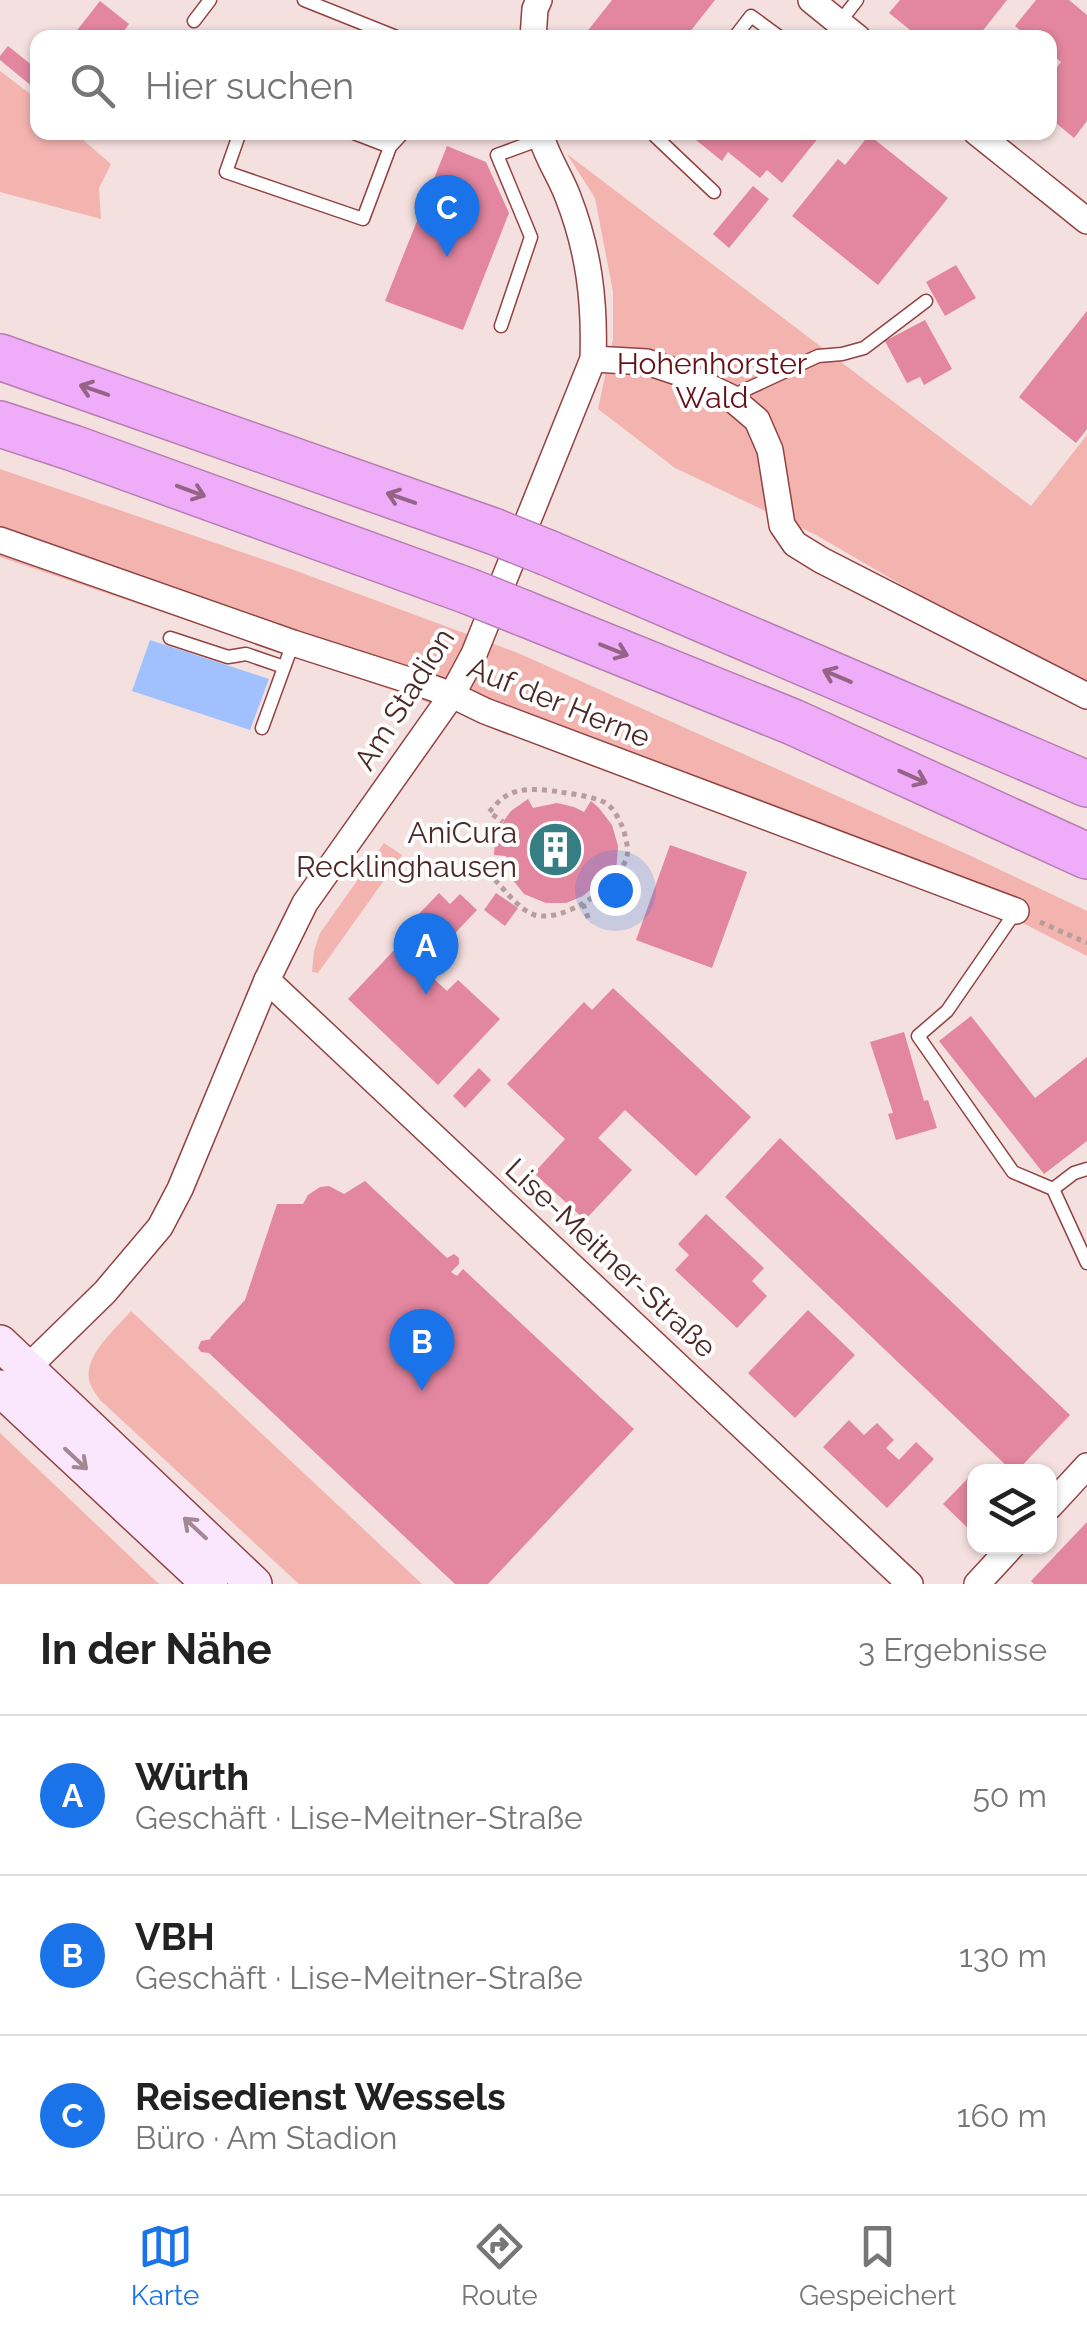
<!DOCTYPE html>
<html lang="de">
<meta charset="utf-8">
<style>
body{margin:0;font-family:Raleway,sans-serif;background:#f2f2f2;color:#222}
.controls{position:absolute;right:30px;bottom:30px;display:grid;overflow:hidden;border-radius:20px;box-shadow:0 2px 8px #0004}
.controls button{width:90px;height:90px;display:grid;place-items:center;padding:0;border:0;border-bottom:2px solid #e0e0e0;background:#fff;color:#222;font:50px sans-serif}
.you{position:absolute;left:615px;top:890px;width:35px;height:35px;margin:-25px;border:8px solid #fff;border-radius:50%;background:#1a73e8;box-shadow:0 0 0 15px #1a73e833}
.badge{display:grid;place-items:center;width:65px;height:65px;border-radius:50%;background:#1a73e8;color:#fff;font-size:32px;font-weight:700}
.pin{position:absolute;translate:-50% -82px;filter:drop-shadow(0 2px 5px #0008)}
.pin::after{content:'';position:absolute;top:52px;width:35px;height:30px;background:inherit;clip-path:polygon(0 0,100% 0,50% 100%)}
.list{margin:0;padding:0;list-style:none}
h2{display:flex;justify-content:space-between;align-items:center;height:130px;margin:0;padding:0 40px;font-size:42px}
h2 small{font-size:32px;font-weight:400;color:#767676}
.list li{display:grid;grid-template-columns:65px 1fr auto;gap:30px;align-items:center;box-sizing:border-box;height:160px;padding:0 40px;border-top:2px solid #e0e0e0}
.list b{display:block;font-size:38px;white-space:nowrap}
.list p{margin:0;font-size:32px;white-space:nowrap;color:#767676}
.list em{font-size:32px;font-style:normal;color:#767676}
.icon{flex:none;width:55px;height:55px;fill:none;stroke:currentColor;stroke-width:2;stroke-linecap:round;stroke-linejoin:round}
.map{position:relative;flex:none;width:1087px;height:1584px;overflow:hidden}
.search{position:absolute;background:#fff;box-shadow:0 2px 8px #0004;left:30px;right:30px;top:30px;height:110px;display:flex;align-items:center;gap:25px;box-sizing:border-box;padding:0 35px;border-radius:20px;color:#767676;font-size:38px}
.sheet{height:610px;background:#fff}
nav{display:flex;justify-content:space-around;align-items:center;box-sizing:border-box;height:140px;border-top:2px solid #e0e0e0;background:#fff;font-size:28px;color:#767676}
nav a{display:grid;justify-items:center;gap:5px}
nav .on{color:#1a73e8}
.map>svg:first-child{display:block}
.green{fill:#f3b4b0}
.water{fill:#a0c1fe}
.building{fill:#e386a0}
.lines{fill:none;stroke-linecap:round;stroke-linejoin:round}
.service-casing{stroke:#924241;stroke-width:15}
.minor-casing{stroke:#924241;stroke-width:28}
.secondary-casing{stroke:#924241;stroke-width:38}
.motorway-casing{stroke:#b67eb0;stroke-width:48}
.path{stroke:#b79d9c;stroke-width:5;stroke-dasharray:5 5;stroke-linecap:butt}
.service{stroke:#fff;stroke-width:12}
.minor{stroke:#fff;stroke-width:25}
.secondary{stroke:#fae6fd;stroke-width:35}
.motorway{stroke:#efacf9;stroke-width:45}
.motorway-bridge-casing{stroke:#b67eb0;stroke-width:48;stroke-linecap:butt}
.motorway-bridge{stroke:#efacf9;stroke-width:45}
.oneway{stroke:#956386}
.oneway2{stroke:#a38792}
.labels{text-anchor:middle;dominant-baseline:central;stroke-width:8;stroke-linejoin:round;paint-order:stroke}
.park-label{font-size:30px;fill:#661118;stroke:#fff}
.street-label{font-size:30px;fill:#4c2827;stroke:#fff}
.poi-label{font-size:30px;fill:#4c2827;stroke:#fff;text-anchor:end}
</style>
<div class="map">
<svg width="1087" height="1584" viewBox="0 0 1087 1584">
<rect width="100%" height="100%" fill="#f4e0df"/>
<!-- green -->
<g class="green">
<path d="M0,71l37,28 1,33 37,1 36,31 -12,24 2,31 -101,-27z"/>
<path d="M567,154l464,352 56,-71v252l-56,-27 -215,-125 -141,-67 -77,-59 15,-70v-47l-18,-94z"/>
<path d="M0,469l291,100 227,84 453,203 116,55v45l-111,-57 -558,-200 -418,-142z"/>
<path d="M384,843l18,12 -84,118 -6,-1 2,-21 6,-18z"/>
<path d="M131,1311l291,273h-123l-199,-184c-3,-5 -7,-9 -9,-14 -12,-27 24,-56 40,-75z"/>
<path d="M0,1433l159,151h-159z"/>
</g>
<!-- water -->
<path class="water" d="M150,640l119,39 -19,51 -118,-39z"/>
<!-- building -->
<g class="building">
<path d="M612,0h103l-30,38h-103z"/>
<path d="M900,0h107l-30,38h-57l-31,-25z"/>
<path d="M1036,0h33l18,15v106l-13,17 -24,-20v-42l11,-14 -11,-9v-15h-21l-14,-12z"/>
<path d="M100,1l29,23 -10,14h-48z"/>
<path d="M8,46l30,24v14l-4,4 -34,-28v-4z"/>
<path d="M686,132h137l-41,51 -15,-13 -7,8 -32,-26 -6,9z"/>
<path d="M869,135l79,63 -70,87 -86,-69 46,-57 7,6z"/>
<path d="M447,146l39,16 23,51 -46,117 -78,-29z"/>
<path d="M753,186l16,13 -40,49 -16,-14z"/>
<path d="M956,265l20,33 -31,18 -19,-34z"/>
<path d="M1087,311v118l-11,14 -57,-46z"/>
<path d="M925,320l27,49 -28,16 -4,-8 -13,6 -22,-42z"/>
<path d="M528,799l5,9 24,-5 17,4 10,5 7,-11 8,7 13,17 6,21 -2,28 -13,-3 -12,18 -8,7 -17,7h-20l-22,-9 -11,-14 -7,-24 -12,-1 1,-12 10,-24 6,-8z"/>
<path d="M670,845l77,27 -35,96 -76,-28z"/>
<path d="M439,893l11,11 10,-10 17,16 -55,58 25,23 11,-11 42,39 -62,66 -90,-86 51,-54 -5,-5z"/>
<path d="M496,893l22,15 -13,18 -21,-16z"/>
<path d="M613,988l138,129 -55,59 -71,-66 -27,28 34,32 -47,50 -51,-47 31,-34 -58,-55 77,-82 8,8z"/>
<path d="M971,1016l64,82 52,-41v84l-43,33 -105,-133z"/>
<path d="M904,1032l20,69 4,-1 9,28 -41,12 -8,-26 5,-1 -23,-71z"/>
<path d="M479,1068l12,12 -26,28 -12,-12z"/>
<path d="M780,1138l290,277 -54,57h-3l-288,-275z"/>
<path d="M365,1181l82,77 7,-4 5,4v6l-8,8 6,4 6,-7 171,160 -146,155h-33l-246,-231 -8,-1 -3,-4 3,-7 10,-2 -1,-1 35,-38 32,-96h26l5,-9 12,-8 9,-1 15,8z"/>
<path d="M706,1214l58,54 -12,13 15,15 -30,32 -62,-58 14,-15 -11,-11z"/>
<path d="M808,1310l47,45 -60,63 -47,-45z"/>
<path d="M849,1420l15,15 13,-12 17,17 -8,8 13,12 17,-18 18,17 -47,49 -64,-61z"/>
<path d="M974,1472v62l-31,-30z"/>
<path d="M1087,1522v62h-53l-3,-3z"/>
</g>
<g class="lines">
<defs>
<g id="service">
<path d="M304,0l95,38"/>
<path d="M194,21l16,-21"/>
<path d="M839,23l18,-23"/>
<path d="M734,38l17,-22 30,22"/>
<path d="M240,132l-14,40 137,47 27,-72 14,-15"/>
<path d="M351,132l39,15"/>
<path d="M658,132l-3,4 59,56"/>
<path d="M501,326l30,-89 -34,-82 44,-16"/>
<path d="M730,397l88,-41 24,-2 22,-6 62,-47"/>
<path d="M170,638l58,19 18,-3 38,13"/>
<path d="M262,728l31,-85"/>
<path d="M1016,911l-69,100 -29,25 95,136 40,17 34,74"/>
<path d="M1053,1189l21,-16 13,-4"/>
</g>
<g id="minor">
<path d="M811,0l47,38"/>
<path d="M533,38l2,-29 4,-9"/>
<path d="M976,132l111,89"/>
<path d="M593,359l54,3 33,11 50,24 27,23 13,30 12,75 13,19 26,16 266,136"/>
<path d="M0,540l293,103 134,43 25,9 33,16 531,200"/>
<path d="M267,980l643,604"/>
<path d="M16,1379l89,-87 55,-65 20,-38 87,-209 38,-77 147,-208 22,-41 119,-295c2,-58 -4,-108 -25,-162 -8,-22 -23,-42 -28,-65"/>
<path d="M1050,1506l37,-40"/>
<path d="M977,1584l35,-38"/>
</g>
<g id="secondary">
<path d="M0,1343l254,241"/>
<path d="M0,1388l210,196"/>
</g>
<g id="motorway">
<path d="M0,357l493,174"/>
<path d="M0,424l73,24 395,143"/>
<path d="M548,553l539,231"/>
<path d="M523,613l270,109 294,134"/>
</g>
</defs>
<!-- service casing -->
<use href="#service" class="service-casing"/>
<!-- minor casing -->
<use href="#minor" class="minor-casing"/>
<!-- secondary casing -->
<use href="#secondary" class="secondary-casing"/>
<!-- motorway casing -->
<use href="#motorway" class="motorway-casing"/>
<!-- path -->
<g class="path">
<path d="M495,880c12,12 24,30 40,35 30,8 85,-30 92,-59 2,-8 -2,-22 -5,-30 -4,-9 -9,-19 -18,-24 -14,-6 -31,-8 -45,-10 -16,-3 -39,-5 -53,4 -6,3 -12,11 -17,16l14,10"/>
<path d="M583,904l7,19"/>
<path d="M1040,922l47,21"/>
</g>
<!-- service -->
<use href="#service" class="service"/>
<!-- minor -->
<use href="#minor" class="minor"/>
<!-- secondary -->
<use href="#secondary" class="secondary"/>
<!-- motorway -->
<use href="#motorway" class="motorway"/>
<defs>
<g id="motorway-bridge">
<path d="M493,531l55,22"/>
<path d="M468,591l55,22"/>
</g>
</defs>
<!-- motorway-bridge casing -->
<use href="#motorway-bridge" class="motorway-bridge-casing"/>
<!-- motorway-bridge -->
<use href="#motorway-bridge" class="motorway-bridge"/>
</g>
<!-- one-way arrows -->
<defs><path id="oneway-shaft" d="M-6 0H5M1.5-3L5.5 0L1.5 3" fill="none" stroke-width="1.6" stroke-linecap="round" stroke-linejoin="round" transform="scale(2.5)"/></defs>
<g class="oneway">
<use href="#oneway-shaft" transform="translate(94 390) rotate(-161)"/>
<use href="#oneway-shaft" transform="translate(191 491) rotate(20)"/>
<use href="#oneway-shaft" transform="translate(401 498) rotate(-161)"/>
<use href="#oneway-shaft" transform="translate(614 650) rotate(22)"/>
<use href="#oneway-shaft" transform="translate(837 676) rotate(-157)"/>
<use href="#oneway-shaft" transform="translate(913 777) rotate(24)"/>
</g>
<g class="oneway2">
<use href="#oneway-shaft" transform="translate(76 1459) rotate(43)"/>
<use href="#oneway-shaft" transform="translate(195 1528) rotate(-137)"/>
</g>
<!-- icons -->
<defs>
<symbol id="building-disc" viewBox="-11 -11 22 22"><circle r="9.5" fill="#367e84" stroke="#fff"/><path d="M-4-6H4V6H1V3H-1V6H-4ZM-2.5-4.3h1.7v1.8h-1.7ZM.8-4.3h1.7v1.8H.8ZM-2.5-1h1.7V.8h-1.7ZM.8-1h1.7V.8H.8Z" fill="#fff"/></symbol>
</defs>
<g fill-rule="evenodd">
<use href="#building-disc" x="524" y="818" width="63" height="63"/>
</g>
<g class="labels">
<!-- park labels -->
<g class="park-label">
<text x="712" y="363">Hohenhorster<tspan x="712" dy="34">Wald</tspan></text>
</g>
<!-- street labels -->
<g class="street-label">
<text transform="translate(404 699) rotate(-58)">Am Stadion</text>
<text transform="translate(559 702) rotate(22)">Auf der Herne</text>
<text transform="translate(611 1258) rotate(43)">Lise-Meitner-Straße</text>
</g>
<!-- poi labels -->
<g class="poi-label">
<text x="517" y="832">AniCura<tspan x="517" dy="34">Recklinghausen</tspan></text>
</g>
</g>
</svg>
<div class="controls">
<button><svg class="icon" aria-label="layers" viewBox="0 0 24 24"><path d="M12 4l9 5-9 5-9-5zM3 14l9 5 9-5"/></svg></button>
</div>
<div class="you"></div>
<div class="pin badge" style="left:426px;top:995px">A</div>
<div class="pin badge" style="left:422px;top:1391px">B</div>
<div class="pin badge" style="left:447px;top:257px">C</div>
<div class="search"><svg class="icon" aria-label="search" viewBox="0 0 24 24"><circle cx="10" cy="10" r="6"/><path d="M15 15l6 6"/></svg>Hier suchen</div>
</div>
<section class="sheet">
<h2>In der Nähe<small>3 Ergebnisse</small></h2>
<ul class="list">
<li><span class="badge">A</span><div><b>Würth</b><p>Geschäft · Lise-Meitner-Straße</p></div><em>50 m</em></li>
<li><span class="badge">B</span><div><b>VBH</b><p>Geschäft · Lise-Meitner-Straße</p></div><em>130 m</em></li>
<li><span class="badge">C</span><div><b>Reisedienst Wessels</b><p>Büro · Am Stadion</p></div><em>160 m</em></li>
</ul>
</section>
<nav>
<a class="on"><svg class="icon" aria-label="map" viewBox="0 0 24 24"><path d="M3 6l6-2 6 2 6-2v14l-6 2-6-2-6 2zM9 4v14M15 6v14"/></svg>Karte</a>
<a><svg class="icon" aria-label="directions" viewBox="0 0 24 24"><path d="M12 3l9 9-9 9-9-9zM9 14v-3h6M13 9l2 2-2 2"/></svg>Route</a>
<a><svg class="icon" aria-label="saved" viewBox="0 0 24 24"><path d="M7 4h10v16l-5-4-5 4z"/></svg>Gespeichert</a>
</nav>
